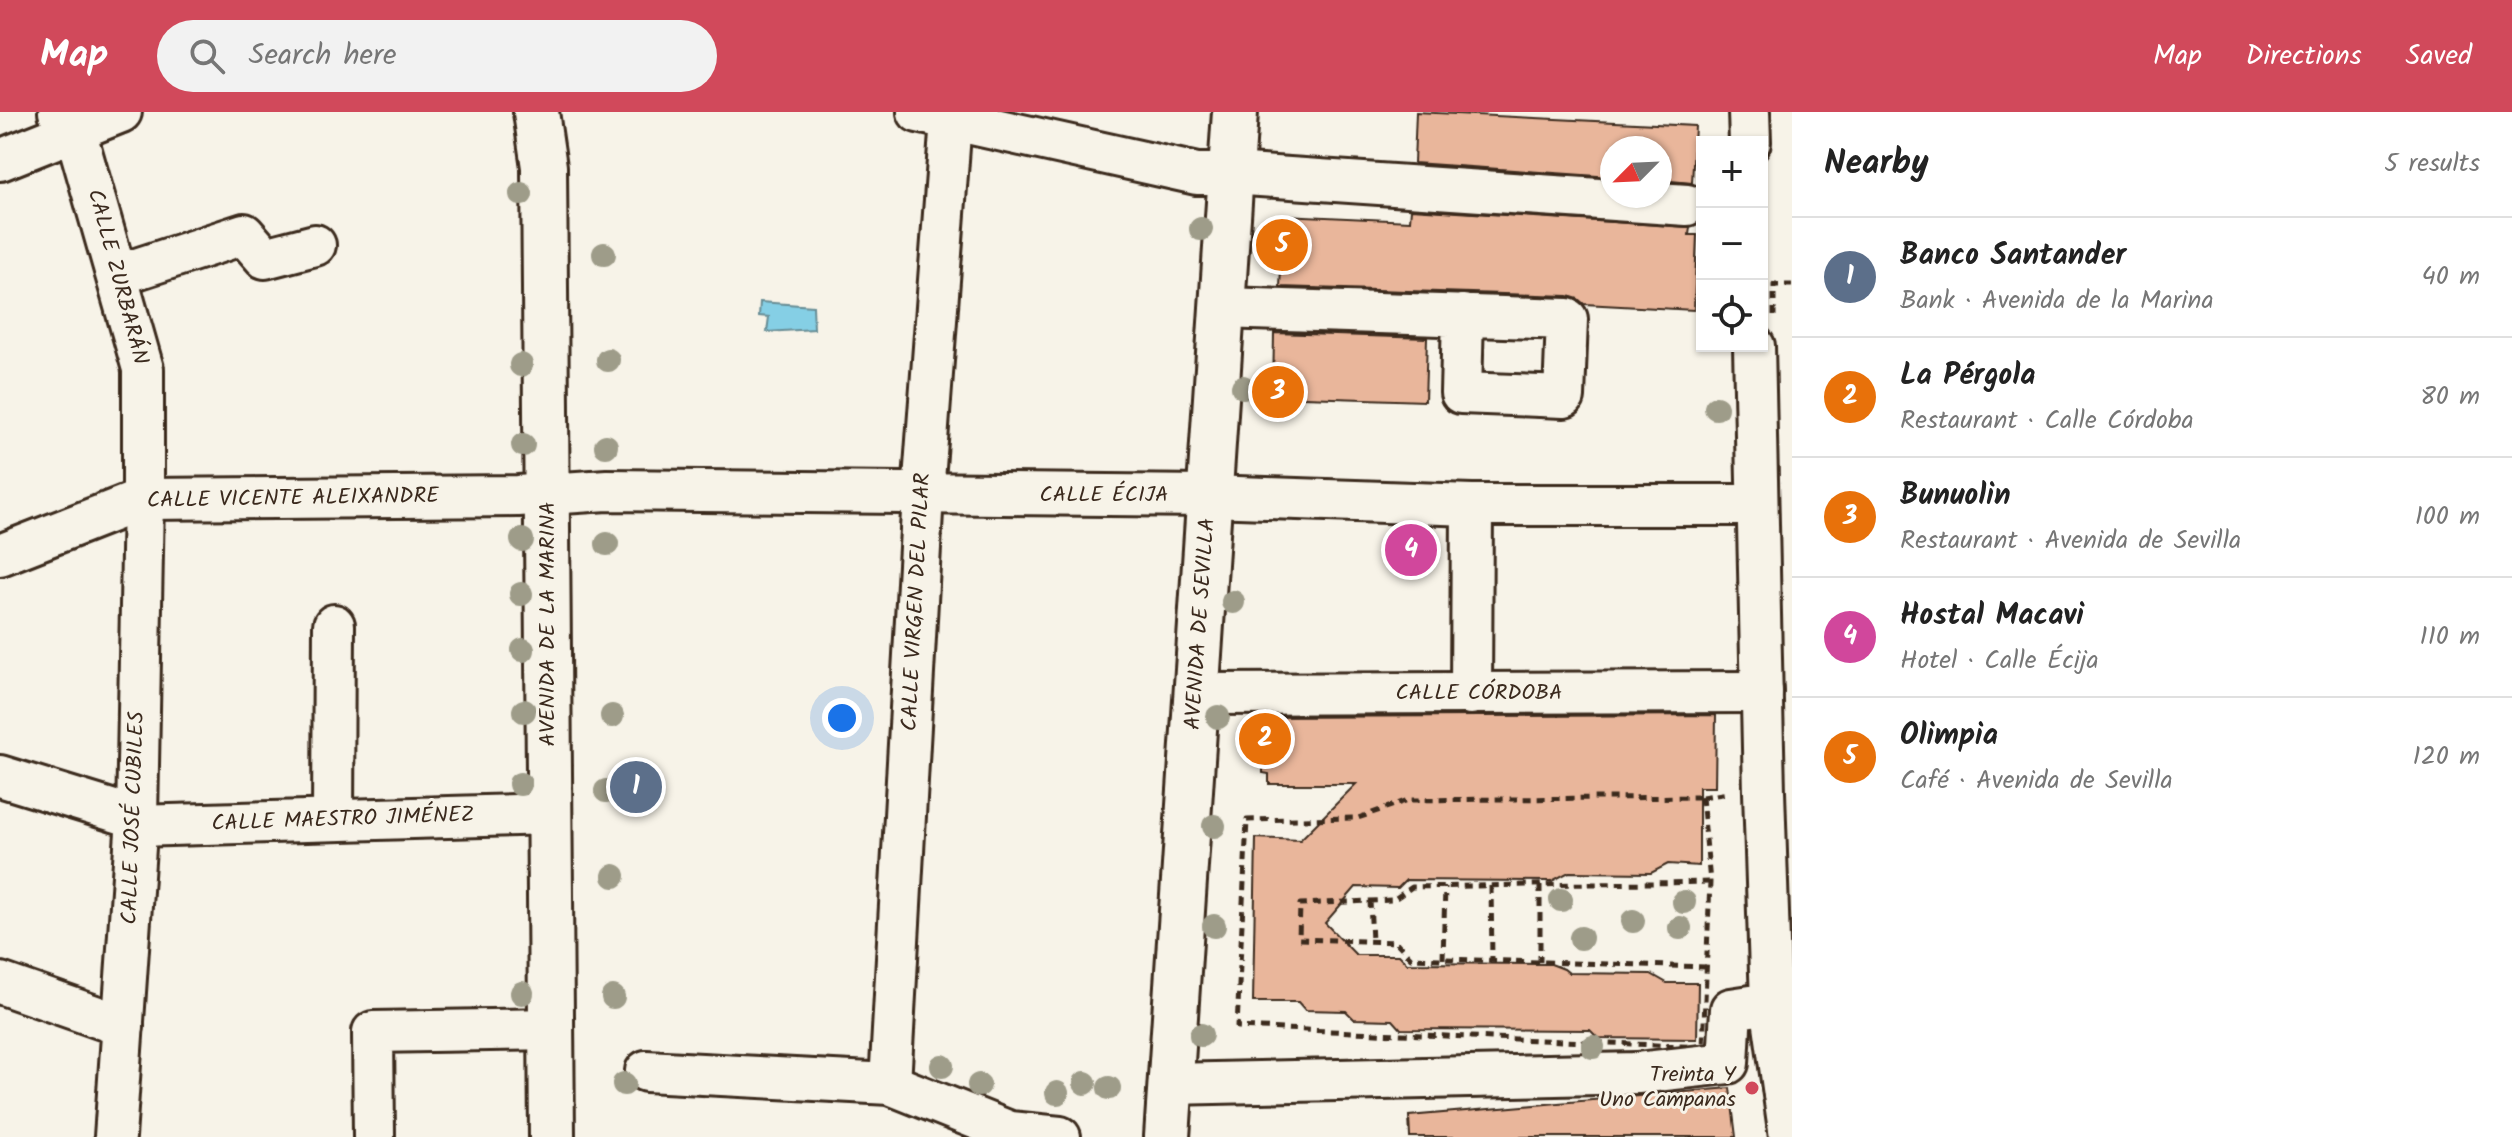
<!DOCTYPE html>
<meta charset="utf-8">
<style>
body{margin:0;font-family:Kalam,sans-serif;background:#f2f2f2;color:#222}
.controls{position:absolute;right:24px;top:24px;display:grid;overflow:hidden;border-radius:0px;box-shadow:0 2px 6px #0004}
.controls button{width:72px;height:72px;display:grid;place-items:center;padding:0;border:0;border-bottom:2px solid #e0e0e0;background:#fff;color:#222;font:40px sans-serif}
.compass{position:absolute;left:1600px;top:24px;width:72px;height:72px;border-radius:50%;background:#fff;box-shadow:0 2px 6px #0004;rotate:246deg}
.you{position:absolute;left:842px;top:606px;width:28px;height:28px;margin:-20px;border:6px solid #fff;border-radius:50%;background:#1a73e8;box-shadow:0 0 0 12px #1a73e833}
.badge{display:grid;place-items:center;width:52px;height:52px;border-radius:50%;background:#d1495b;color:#fff;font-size:26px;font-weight:700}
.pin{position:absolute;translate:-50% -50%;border:4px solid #fff;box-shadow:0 2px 8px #0006}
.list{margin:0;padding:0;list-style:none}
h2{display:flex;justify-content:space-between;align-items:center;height:104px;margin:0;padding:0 32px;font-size:34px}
h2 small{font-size:26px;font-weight:400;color:#767676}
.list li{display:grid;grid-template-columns:52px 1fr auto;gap:24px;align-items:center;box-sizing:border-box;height:120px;padding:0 32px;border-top:2px solid #e0e0e0}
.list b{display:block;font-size:30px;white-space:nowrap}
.list p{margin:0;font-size:26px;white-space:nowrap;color:#767676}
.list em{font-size:26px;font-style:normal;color:#767676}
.icon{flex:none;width:44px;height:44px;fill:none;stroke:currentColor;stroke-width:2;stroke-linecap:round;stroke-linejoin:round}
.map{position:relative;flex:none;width:1792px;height:1025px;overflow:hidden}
header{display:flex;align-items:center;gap:48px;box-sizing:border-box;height:112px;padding:0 40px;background:#d1495b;color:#fff}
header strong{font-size:38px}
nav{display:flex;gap:44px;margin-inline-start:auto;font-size:28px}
.search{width:560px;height:72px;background:#f2f2f2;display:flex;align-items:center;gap:20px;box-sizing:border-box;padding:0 28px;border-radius:44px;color:#767676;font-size:30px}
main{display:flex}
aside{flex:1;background:#fff}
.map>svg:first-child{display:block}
.water{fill:#85cfe5;stroke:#678d95;stroke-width:2}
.building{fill:#e9b69b;stroke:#3b2a1e;stroke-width:2}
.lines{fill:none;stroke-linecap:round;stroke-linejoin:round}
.street-casing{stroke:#3b2a1e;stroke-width:46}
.secondary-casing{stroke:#3b2a1e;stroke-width:50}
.path{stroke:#3b2a1e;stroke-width:5;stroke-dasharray:8 6;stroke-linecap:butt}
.street{stroke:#f7f3e8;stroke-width:40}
.secondary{stroke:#f7f3e8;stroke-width:44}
.tree{fill:#9e9c89}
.poi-dot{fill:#d1495b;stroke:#f7f3e8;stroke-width:3}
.labels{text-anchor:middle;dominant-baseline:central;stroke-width:6;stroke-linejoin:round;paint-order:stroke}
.street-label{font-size:22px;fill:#3b2a1e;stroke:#f7f3e8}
.poi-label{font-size:22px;fill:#3b2a1e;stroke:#f7f3e8;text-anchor:end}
</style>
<header>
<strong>Map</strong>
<div class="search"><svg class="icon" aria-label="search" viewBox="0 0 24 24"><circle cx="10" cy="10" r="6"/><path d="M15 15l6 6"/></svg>Search here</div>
<nav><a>Map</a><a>Directions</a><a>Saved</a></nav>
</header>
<main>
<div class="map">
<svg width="1792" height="1025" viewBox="0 0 1792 1025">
<rect width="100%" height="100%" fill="#f7f3e8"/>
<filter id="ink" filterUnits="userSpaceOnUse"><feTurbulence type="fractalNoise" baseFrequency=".0125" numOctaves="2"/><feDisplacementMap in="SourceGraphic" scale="16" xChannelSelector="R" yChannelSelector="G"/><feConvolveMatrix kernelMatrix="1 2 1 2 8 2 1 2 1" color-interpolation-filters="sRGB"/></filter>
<g filter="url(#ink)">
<!-- water -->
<path class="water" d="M760,190l53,4 1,23 -47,3 2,-15 -10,-1z"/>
<!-- building -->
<g class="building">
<path d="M1416,0l279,14 -3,57 -32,-3v-32h-48v29l-198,-14z"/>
<path d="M1411,97l279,18 -1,8h8l-3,75 -110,-6 -6,-5 -10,-3 -288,-9 4,-72 126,6z"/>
<path d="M1274,221l153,5 -2,63 -152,-5z"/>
<path d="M1716,603l-1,72h-16v79l-31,-2 -17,9 -82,-1 -17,9 -146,-1 -8,8 -42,-1 -31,36 31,32h43l8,8 144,1 13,5 5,4 82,1 16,9h31l-1,56 -99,-1 -8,-8 -189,-1 -8,-9 -39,-1 -8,-8 -41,-1 -7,-8h-45l3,-164 44,2 56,-56h-87v-10l-6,-1v-56z"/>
<path d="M1730,976l6,49h-326l-1,-21z"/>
</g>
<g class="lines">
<defs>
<g id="street">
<path d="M59,0l16,18 68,239v130l-6,319 -22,319"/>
<path d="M918,0l279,62h34l456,31"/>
<path d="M1749,0l1,30"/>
<path d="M0,48l121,-48"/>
<path d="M118,163l126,-41 21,24 50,-13"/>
<path d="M1222,196l345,11 -3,78 -103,-4 2,-78"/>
<path d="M1754,234l10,446 7,211 19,134"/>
<path d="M0,443l143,-56 375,-3 89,-6 602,6 263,9h285"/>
<path d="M1196,582l566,-2"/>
<path d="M1471,582l1,-189"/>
<path d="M0,664l137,42"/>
<path d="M333,707l1,-194"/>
<path d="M136,714l414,-12"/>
<path d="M0,871l123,43"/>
<path d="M646,959l244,13 120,48 50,5"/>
<path d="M890,972l33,-590 28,-374"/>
<path d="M1170,972l467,-11 91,-10 3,-54 40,-6"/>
<path d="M374,1025l-1,-105 179,-3"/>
</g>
<g id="secondary">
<path d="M536,0l8,55 8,970"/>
<path d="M1167,1025l68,-1025"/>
</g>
</defs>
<!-- street casing -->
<use href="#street" class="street-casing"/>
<!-- secondary casing -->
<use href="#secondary" class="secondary-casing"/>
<!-- path -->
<g class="path">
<path d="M1774,204v-31h18"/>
<path d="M1702,685l8,85 -7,165 -466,-20 10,-207 111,-2 50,-18z"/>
<path d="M1702,685l27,-4"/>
<path d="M1540,773v77"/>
<path d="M1491,774l1,74"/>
<path d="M1370,789l2,40"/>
<path d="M1443,847l2,-72"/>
<path d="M1706,855l-295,-9 -15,-16 -97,-3 1,-35 93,-4 19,-13 298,-5"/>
</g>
<!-- street -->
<use href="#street" class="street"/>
<!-- secondary -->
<use href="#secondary" class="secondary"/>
</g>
<!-- trees -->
<g class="tree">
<circle cx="521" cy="82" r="12"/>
<circle cx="1201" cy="117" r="12"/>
<circle cx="604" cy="142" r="12"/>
<circle cx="608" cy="248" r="12"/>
<circle cx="521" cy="253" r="12"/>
<circle cx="1243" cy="275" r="12"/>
<circle cx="1716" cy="296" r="12"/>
<circle cx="523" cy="333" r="12"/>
<circle cx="606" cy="334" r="12"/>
<circle cx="522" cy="428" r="12"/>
<circle cx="607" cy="432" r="12"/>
<circle cx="521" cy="482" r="12"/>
<circle cx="1233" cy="490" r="12"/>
<circle cx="523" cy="538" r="12"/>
<circle cx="524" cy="599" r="12"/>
<circle cx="612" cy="604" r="12"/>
<circle cx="1218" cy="605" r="12"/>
<circle cx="520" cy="672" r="12"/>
<circle cx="606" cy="679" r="12"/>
<circle cx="1214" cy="714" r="12"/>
<circle cx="614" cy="764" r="12"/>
<circle cx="1561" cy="788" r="12"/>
<circle cx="1684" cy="790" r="12"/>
<circle cx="1633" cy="809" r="12"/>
<circle cx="1214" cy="814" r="12"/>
<circle cx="1680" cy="816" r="12"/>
<circle cx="1581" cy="826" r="12"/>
<circle cx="522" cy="881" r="12"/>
<circle cx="613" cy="885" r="12"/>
<circle cx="1201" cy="923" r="12"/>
<circle cx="1593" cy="935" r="12"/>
<circle cx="942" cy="954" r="12"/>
<circle cx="1085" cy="971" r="12"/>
<circle cx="624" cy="972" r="12"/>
<circle cx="979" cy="973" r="12"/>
<circle cx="1109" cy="976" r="12"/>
<circle cx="1057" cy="981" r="12"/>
</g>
</g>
<!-- markers -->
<circle class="poi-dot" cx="1752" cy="976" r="8"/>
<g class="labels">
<!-- street labels -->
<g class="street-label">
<text transform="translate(117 165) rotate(75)">CALLE ZURBARÁN</text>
<text x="1104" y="383">CALLE ÉCIJA</text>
<text transform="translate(293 387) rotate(-1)">CALLE VICENTE ALEIXANDRE</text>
<text transform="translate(917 490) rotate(-87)">CALLE VIRGEN DEL PILAR</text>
<text transform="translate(548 512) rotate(-90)">AVENIDA DE LA MARINA</text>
<text transform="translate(1201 512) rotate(-86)">AVENIDA DE SEVILLA</text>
<text x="1479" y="581">CALLE CÓRDOBA</text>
<text transform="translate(134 706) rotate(-88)">CALLE JOSÉ CUBILES</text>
<text transform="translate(343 708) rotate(-2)">CALLE MAESTRO JIMÉNEZ</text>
</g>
<!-- poi labels -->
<g class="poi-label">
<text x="1736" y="963">Treinta Y<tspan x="1736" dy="25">Uno Campanas</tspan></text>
</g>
</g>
</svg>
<div class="controls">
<button>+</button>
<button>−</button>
<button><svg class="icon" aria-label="locate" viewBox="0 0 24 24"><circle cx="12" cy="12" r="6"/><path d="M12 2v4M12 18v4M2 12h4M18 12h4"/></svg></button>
</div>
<svg class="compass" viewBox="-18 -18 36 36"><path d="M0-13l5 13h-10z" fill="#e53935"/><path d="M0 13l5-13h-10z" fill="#767676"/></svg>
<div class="you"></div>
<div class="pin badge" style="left:636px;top:675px;background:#5c6f8a">1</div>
<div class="pin badge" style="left:1265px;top:627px;background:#e8710a">2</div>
<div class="pin badge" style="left:1278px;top:280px;background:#e8710a">3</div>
<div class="pin badge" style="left:1411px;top:438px;background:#d1479c">4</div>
<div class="pin badge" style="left:1282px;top:133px;background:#e8710a">5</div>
</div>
<aside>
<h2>Nearby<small>5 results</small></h2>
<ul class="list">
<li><span class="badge" style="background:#5c6f8a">1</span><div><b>Banco Santander</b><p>Bank · Avenida de la Marina</p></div><em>40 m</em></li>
<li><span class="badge" style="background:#e8710a">2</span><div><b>La Pérgola</b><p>Restaurant · Calle Córdoba</p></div><em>80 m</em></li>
<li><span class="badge" style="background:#e8710a">3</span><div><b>Bunuolin</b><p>Restaurant · Avenida de Sevilla</p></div><em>100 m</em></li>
<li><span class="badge" style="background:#d1479c">4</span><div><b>Hostal Macavi</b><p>Hotel · Calle Écija</p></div><em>110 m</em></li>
<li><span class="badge" style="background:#e8710a">5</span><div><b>Olimpia</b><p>Café · Avenida de Sevilla</p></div><em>120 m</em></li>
</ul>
</aside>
</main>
